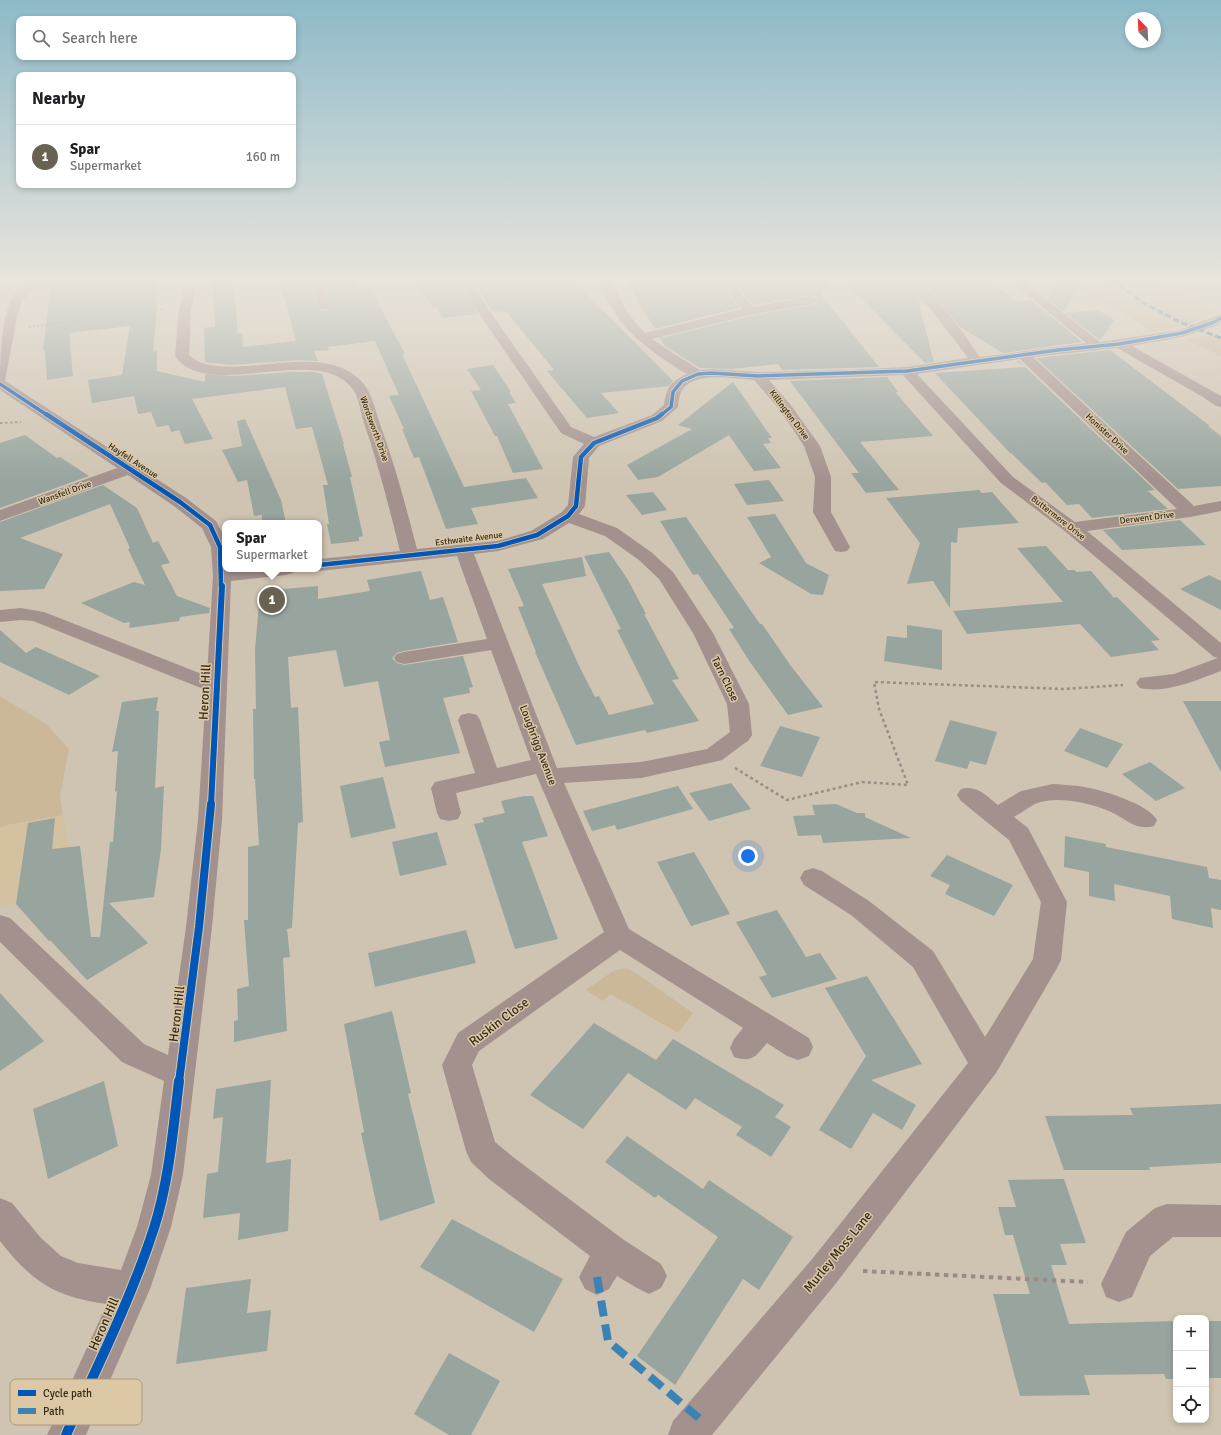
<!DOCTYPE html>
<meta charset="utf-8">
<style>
body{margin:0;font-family:Signika,sans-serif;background:#f2f2f2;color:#202124}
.controls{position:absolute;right:12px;bottom:12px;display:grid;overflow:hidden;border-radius:8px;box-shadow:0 2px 6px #0003}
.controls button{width:36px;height:36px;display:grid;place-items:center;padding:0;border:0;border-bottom:1px solid #e0e0e0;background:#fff;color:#202124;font:20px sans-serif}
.compass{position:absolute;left:1125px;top:12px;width:36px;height:36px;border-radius:50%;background:#fff;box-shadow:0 2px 6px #0003;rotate:336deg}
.you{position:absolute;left:748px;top:856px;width:14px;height:14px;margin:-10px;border:3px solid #fff;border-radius:50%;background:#1a73e8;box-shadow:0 0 0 6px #1a73e833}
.badge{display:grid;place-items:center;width:26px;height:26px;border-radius:50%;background:#696151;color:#fff;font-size:13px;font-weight:700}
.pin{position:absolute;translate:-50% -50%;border:2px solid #fff;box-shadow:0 1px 4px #0006}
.popup{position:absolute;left:222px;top:520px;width:100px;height:52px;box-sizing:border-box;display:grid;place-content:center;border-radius:8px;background:#fff;filter:drop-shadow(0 1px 3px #0005);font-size:13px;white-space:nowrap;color:#757577}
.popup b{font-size:15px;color:#202124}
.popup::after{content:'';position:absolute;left:50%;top:100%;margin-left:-8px;border:8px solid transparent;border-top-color:#fff}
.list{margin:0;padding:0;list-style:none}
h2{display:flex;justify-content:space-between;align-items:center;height:52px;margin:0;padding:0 16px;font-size:17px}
h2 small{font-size:13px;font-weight:400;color:#757577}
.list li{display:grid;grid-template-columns:26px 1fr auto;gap:12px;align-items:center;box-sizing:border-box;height:64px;padding:0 16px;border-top:1px solid #e0e0e0}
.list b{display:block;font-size:15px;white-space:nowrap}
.list p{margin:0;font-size:13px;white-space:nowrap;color:#757577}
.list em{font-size:13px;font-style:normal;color:#757577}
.icon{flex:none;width:22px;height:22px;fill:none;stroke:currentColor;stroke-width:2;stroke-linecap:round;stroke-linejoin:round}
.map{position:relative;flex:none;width:1221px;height:1435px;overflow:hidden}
.search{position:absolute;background:#fff;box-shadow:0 2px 6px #0003;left:16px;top:16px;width:280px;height:44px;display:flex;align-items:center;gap:10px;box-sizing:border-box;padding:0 14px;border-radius:8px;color:#757577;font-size:15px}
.panel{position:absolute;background:#fff;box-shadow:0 2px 6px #0003;left:16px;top:72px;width:280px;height:116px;border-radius:8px}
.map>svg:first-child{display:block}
.built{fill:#d3c1a0}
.green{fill:#cbb898}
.building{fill:#97a59e}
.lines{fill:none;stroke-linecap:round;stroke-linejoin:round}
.path-far3{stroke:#998c86;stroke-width:1.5;stroke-dasharray:2 2;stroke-linecap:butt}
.path-far2{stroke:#998c86;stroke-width:2;stroke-dasharray:2.5 2.5;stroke-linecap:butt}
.path-far1{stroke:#998c86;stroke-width:2.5;stroke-dasharray:3 3;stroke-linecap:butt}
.path{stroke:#998c86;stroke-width:4;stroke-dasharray:4.5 4.5;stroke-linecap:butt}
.minor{fill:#a3918d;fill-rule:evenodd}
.quiet-far1{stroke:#3b83b4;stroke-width:3;stroke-dasharray:6 3;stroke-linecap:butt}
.quiet{stroke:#3b83b4;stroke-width:8;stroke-dasharray:16 8;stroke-linecap:butt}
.cycleway-far4-casing{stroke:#dcc8a4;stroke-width:5}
.cycleway-far3-casing{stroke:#dcc8a4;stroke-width:6}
.cycleway-far2-casing{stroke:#dcc8a4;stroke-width:8}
.cycleway-far1-casing{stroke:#dcc8a4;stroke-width:10}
.cycleway-casing{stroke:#dcc8a4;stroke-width:12}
.cycleway-far4{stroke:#0057b8;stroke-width:3.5}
.cycleway-far3{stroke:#0057b8;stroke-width:4.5}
.cycleway-far2{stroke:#0057b8;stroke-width:6}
.cycleway-far1{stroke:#0057b8;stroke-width:8}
.cycleway{stroke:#0057b8;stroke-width:10}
.labels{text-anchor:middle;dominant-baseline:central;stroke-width:3;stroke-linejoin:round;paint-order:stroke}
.far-street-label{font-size:9px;fill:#322b1d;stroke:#dcc8a4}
.street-label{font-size:11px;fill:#322b1d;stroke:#dcc8a4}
.near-street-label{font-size:13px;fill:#322b1d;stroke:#dcc8a4}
.key{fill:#dcc8a4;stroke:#a9997c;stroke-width:1}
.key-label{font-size:11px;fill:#322b1d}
</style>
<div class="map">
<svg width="1221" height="1435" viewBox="0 0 1221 1435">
<rect width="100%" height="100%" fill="#cfc4b1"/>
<!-- built -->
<path class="built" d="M63,815l5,30 -11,50 -57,11v-78l6,-3z"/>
<!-- green -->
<g class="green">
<path d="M10,280h6l-6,13 -10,11v-20z"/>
<path d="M1090,280h74l-1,5 52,27c-19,12 -40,16 -62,20l-59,-37 12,-4z"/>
<path d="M1212,335l9,4v17l-35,-16z"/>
<path d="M0,696l46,28 23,25 -9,47 3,19 -57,10 -6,3z"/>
<path d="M626,968l11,6 56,39 -15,20 -67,-39 -8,7 -17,-11 27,-19z"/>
</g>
<!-- building -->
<g class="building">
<path d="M57,280h72l-1,6 3,4 9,-1 4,-9h13l-1,39 -3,33 4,-1v20l48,11v-8l31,2 53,-4h24l9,2 22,70h-1l9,33h-2l13,59 -4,1v4l-28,3 -4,-20h2l-6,-39h5l-16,-58 -16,2 -11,-42 -93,12 21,40 -28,5 -6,-14 -8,2 -2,-7 -12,2 -6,-15 -13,2 -4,-18 -42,7 -4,-23 34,-5 8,-49 -61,7 4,43 -26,4 -2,-30h-2l8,-65z"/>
<path d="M212,280h21l5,54 4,-1 1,14 53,-6 -11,-41 -9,-20h25l3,5 6,-1 7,22 3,4h8l3,-3 -7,-25 29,-2 7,9 10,-1 35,66h-3l62,133 62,-9 12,20 -67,10 7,16 -32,5 -27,-72 -5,1 -12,-29h2l-15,-33 10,-1 -24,-54 -47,6 1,3 -15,1 4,10 -20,-1 -66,5 -27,-3 -1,-34 11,-1v-2z"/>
<path d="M415,280h43l20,34 -36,4 -6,-11 -3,1z"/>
<path d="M473,280h100l100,101 -4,5 -68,7 18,20 -32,5 -40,-47 7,-1 -48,-59 -14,1z"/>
<path d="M627,280h90l22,28 -84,21 -18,-29z"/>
<path d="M732,280h103l-15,13 59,74 -97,3 -4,-6 -46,5 -32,-1 -35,-22 -5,-8 90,-22 61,-11 4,-1 3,-3 -2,-5 -5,-1 -57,10z"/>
<path d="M843,280h56l26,25 -7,-4 16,61 -9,1z"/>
<path d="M916,280h25l10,6 41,-3 23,18 16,-1 51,42 -79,11 -43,-26 -30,-37z"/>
<path d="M1059,280h23l-18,32 -16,-13z"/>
<path d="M1098,310l16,10 -14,20 -35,-27z"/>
<path d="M1110,350l100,76h-2l13,10v50l-43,3 -142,-131z"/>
<path d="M1016,361h3l136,129 -7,1 20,18 -76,9 -13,-14 -12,1 -22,-23 -3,1 -31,-30h-1l-75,-80 91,-6z"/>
<path d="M493,365l18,27h-2l7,11 -8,1 35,65 -30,4 -16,-37h-2l-24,-45 10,-1 -14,-21z"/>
<path d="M887,377l11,15h-3l38,44 -73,6 39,48 -33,3 -15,-20h8l-69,-92z"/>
<path d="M733,382l39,56h-4l3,5 -8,1 18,24 -27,3 -25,-36 -71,42 -20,3 -11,-15 65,-36 -14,-4z"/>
<path d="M245,419l36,81 5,23h-24v-8l-8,1 -7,-36 -9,2 -16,-32 20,-4 -5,-25z"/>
<path d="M25,435l32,23 3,-1 29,19 -89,32v-65z"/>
<path d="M769,480l15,21 -37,4 -13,-21z"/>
<path d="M103,485l34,23 16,35 5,-2 12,22 -9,2 16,31 33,12 -1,5 -29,4 -1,4 -50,7 1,-6 -6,1 -43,-20 53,-21 11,3 -17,-36 2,-1 -20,-44 -90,34 43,16 -19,35 -44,2v-69z"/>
<path d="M979,490l3,3 10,-1 27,31 -61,5 -1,15 -6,-1 -1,66 -17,-27 -26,3 13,-41 -34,-45z"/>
<path d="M653,492l14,18 -25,5 -16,-20z"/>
<path d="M775,514l31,49 23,12 -6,20 -12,-1 -52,-31 12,-6 -24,-40z"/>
<path d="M686,517l74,107h2l29,42 32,41 -35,8 -38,-53 -21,-33 5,-1 -36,-54 -5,1 -33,-54z"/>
<path d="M1180,520l26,25 -84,5 -19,-20z"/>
<path d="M1046,546l22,24h7l1,2 15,-1 23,27 3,-1 43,43 -9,1 8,9 -48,7 -31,-33 -113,10 -14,-23 110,-9 -46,-54z"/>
<path d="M609,552l19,28 18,34h-2l35,65 -7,1 27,41 -52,12 -2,-3 -69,15 -41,-93h1l-18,-45 6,-1 -16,-37 74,-12 4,19 -44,8 38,84 15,29 4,-1 10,19 45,-11 -37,-74 4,-1 -37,-73z"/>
<path d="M421,571l9,29 13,-3 15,45 -54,9 -7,2 -5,5 5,5 7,2 59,-9 10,31 -4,1 1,5 -27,5 17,55 -75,14 -6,-25 11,-2 -12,-59 -34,6 -8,-37 -48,7 3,51 7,-1 5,115 -5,1 -6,105 -5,1 3,28 -7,1 4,73 -53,11v-21l4,-1 -1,-31 12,-3 -5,-66h4v-73l11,-2 -4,-66h-1l-1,-70h3l-1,-59 5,-59 58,-5v13l52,-8 -3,-11z"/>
<path d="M1209,575l12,6v29l-41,-21z"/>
<path d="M907,625l35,5v40l-58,-9 3,-25 20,2z"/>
<path d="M0,630l26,23 10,-6 64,29 -31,19 -69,-33z"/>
<path d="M158,697l-2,14h3l-4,77 9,-2 -3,63 -7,48 -45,6 39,40 -61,37 -36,-39h-2l-33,-37 12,-81 27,-5 -3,31 28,-3 11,91h9l10,-95h3l4,-51 -2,1 3,-41 -6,1 10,-50z"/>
<path d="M1183,701h38v71z"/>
<path d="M950,720l47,12 -11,33 -16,-4 -3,8 -32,-8z"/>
<path d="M780,726l40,11 -18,40 -42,-11z"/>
<path d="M1080,728l43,16 -16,24 -43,-17z"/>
<path d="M1150,762l35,26 -29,13 -34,-27z"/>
<path d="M383,777l13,51 -45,10 -11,-52z"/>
<path d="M731,783l20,26 -42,12 -20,-28z"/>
<path d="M678,786l15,23 -76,21 -2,-5 -23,6 -9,-20z"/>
<path d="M524,796h9l15,40 -26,6 36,97 -43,10 -41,-125 10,-2 -2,-4 23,-5 -4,-12z"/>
<path d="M836,804l21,9h8v4l46,21 -88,5 -2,-8 -23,1 -5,-20 22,-1 -3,-10z"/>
<path d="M437,832l10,33 -47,11 -8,-34z"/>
<path d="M1065,836l41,8v3l101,20 2,11 12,2v30l-10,-2 2,20 -41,-9 -2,-23 -56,-12 1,17 -26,-5v-24l-25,-5z"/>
<path d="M694,852l36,62 -39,12 -34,-64z"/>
<path d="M947,855l66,30 -19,31 -49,-22 5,-9 -20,-9z"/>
<path d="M777,910l29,47 14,-4 17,26 -65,19 -13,-21 8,-2 -31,-53z"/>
<path d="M466,930l10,33 -101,24 -7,-34z"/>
<path d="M867,976l55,88 -51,16 45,25 -14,25 -29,-17 -22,36 -32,-19 47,-74 -41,-68z"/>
<path d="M0,993l44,48 -44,30z"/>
<path d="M392,1011l19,82 -3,1 27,109 -55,18 -19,-88 3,-1 -20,-108z"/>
<path d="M594,1023l62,37 17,-21 111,66 -9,12 16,10 -20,30 -35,-22 6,-8 -47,-29 -9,12 -58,-37 -45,56 -53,-34z"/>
<path d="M271,1080l-5,83 25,-4 -3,72 -50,9 2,-27 -37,5 4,-44 11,-2 5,-55 -10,2 3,-30z"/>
<path d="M104,1081l14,65 -70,33 -15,-70z"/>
<path d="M1221,1104v59l-72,4 1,3h-86l-19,-54 88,-1 -3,-7z"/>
<path d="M627,1136l76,53 6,-9 84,57 -34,53 -16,-11 -68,106 -38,-29 81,-119 -60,-42 -3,3 -50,-36z"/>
<path d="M1064,1179l22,64 -26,1 7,21h-16l18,59 107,-3v58h-10l-2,-5 -80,1 6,20 -70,1 -27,-102h37l-17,-59h-8l-7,-28h18l-8,-27z"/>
<path d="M452,1219l111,60 -29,53 -114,-65z"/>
<path d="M251,1279l-4,34 24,-3 -4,41 -91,13 10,-76z"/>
<rect x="1206" y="1321" width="15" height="57"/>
<path d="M449,1353l51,28 -29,54h-22l-35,-21z"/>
</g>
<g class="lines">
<!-- path-far3 -->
<path class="path-far3" d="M29,327l135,-18"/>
<!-- path-far2 -->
<path class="path-far2" d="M0,423l21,-1"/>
<!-- path-far1 -->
<path class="path-far1" d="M735,768l52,32 75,-18 46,3 -29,-76 -5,-27 190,7 59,-4"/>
<!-- path -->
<path class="path" d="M863,1271l225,11"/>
<!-- minor -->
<g class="minor">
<path d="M40,280h16l-2,2 -23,10 -9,9 -6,20 -11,60 181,117 30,23 9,17v31h70l-2,4 -7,2 -55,6 -9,239 -10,107 -29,248 -12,52 -21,62 -64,146h-39l60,-131c-52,-7 -75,-22 -107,-63v-43l12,5 29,35 20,18 17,7 43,7 16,-43 14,-52 13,-94 -42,-19 -122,-120v-27l10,3 134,126 24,11 18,-128 12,-107 8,-130 -173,-69 -12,-1 -21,2v-12l21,-2 23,4 163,64 6,-100 -2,-29 -9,-19 -28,-22 -46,-31 -128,46v-11l117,-42 -117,-78c0,-26 0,-80 17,-99 7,-6 15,-8 23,-11z"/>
<path d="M131,280h12l-4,8h-8l-2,-3z"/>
<path d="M310,280h12l8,26 -2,3h-8l-2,-3z"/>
<path d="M459,280h12l15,26 85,121 23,10 58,-22 12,-10c2,-17 7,-24 23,-31 -38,-23 -75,-49 -87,-94h12c8,21 17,37 33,53l97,-24 -24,-29h12l23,27 58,-11 4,1 2,3 -2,3 -4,1 -61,11 -98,24 21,14 27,17 12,-1 46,3 91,-2 58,-3 61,-9 -37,-49 -31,-29c4,0 9,-1 13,0 17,4 56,61 67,77l106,-14 -77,-63h13l78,62 80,-12 41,-16v9l-5,3 -34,11 -50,9 89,50v11l-5,-1 -13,-9 -86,-49 -84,9 161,149 27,-5v10l-31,6 -103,14 134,112v28c-25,9 -54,23 -81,17l-4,-5 4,-5 34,-4 44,-16 -4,-1 -148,-125 -65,-49 -98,-108 -134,5 21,24 30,42 11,31v35l19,35 -3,4 -6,1 -6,-1 -22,-39 2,-35 -11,-31 -24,-36 -26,-30c-20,-1 -61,-10 -73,12 -2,4 -2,10 -3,15l-16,14 -63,25 -10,12 -4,48 -6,8 38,14 34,24 22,20 40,61 36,71 3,31 -3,5 -27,20 -8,2 -73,16 -77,5 65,146 180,109 4,9 -4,9 -11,4 -11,-4 -20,-13c-11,13 -14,20 -33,14l-4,-9 4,-9 9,-11 -123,-78 -141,101 -7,14 23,77 18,15 111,83 37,24 6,12 -6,12 -12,6 -12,-6 -20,-12 -8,13 -12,6 -12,-6 -6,-12 11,-21 -101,-77 -18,-17 -5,-11 -24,-86 16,-32 146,-101 -68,-158 -80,19 5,20 -3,6 -9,2 -9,-2 -3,-6 -6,-25 4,-6 40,-9 -17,-53 3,-5 8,-2 8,2 3,5 17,48 34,-8 -40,-110 -87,14 -7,-2 -3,-4 3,-4 7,-2 83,-13 -30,-83 -138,15 -6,-2h6v-10l81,-8c-11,-44 -22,-88 -37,-131 -3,-10 -4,-23 -11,-32 -36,-46 -145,15 -177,-32l4,-48 5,-19 2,-3h8l2,3 -5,19 -2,47c15,14 39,12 58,11 29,-2 74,-11 101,5 7,4 14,10 18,16 7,11 10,25 14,37 15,41 26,83 37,125l80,-8 34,-10 31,-19 6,-7 5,-48 11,-13 -23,-11 -87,-127zM1020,359l157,150 -102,13 -62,-45 -96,-103zM569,523l36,13 34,24 20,19 34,54 34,71 3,28 -23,17 -66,13 -84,6 -83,-214 24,-3 45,-12z"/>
<path d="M1053,784c10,1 21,1 31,3 19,3 64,17 73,33l-3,6c-18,5 -28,-7 -43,-14 -19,-9 -56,-17 -76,-8 -7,4 -14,9 -21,13l14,11 39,74 -6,58 -4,8 -61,105 -159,209 -125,153h-44l5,-14 140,-163 155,-195 -55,-96 -62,-52 -47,-30 -4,-7 4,-7 9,-3 9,3 47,30 64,50 52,86 48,-78 8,-57 -32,-62 -48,-39 -4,-6 4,-6c16,-4 24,6 37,16l23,-14z"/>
<path d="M1167,1204l54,1v32h-48l-23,19 -18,41 -13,5 -13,-5 -5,-13 25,-52 29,-24z"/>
</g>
<!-- quiet-far1 -->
<path class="quiet-far1" d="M1113,280l32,24 35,18 41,16"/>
<!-- quiet -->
<path class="quiet" d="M597,1277l11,64 92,78"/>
<defs>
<g id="cycleway-far4">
<path d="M0,384l47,31"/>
<path d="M661,415l10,-8 2,-15 9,-11 16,-7 14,-1 46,3 149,-5 151,-21 61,-6 63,-11 30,-10 9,-5"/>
</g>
<g id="cycleway-far3">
<path d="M46,414l134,88 30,23 10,22 1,40"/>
<path d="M319,565l179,-19 39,-11 31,-19 8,-10 5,-49 13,-14 63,-25 5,-4"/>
</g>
<path id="cycleway-far2" d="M211,805l11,-219"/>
<path id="cycleway-far1" d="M179,1082l20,-155 12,-123"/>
<path id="cycleway" d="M66,1435c31,-68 65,-136 88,-207 15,-47 19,-98 25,-147"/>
</defs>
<!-- cycleway-far4 casing -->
<use href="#cycleway-far4" class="cycleway-far4-casing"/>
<!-- cycleway-far3 casing -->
<use href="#cycleway-far3" class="cycleway-far3-casing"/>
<!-- cycleway-far2 casing -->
<use href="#cycleway-far2" class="cycleway-far2-casing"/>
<!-- cycleway-far1 casing -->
<use href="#cycleway-far1" class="cycleway-far1-casing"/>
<!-- cycleway casing -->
<use href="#cycleway" class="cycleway-casing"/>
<!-- cycleway-far4 -->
<use href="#cycleway-far4" class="cycleway-far4"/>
<!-- cycleway-far3 -->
<use href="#cycleway-far3" class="cycleway-far3"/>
<!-- cycleway-far2 -->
<use href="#cycleway-far2" class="cycleway-far2"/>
<!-- cycleway-far1 -->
<use href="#cycleway-far1" class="cycleway-far1"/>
<!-- cycleway -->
<use href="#cycleway" class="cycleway"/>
</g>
<!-- sky -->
<linearGradient id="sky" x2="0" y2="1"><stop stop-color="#8dbac8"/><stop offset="0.58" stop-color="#e9e4dc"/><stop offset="1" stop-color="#e9e4dc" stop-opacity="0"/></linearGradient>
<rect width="1221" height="481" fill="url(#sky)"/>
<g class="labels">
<!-- far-street labels -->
<g class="far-street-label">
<text transform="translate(789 415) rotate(53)">Killington Drive</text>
<text transform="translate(374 429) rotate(70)">Wordsworth Drive</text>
<text transform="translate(1107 434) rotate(43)">Honister Drive</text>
<text transform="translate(133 461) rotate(33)">Hayfell Avenue</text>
<text transform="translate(65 493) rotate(-20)">Wansfell Drive</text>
<text transform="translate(1058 518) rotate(38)">Buttermere Drive</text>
<text transform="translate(1147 518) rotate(-7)">Derwent Drive</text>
<text transform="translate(469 539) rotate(-7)">Esthwaite Avenue</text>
</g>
<!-- street labels -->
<g class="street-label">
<text transform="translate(725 679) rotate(64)">Tarn Close</text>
<text transform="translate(538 745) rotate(69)">Loughrigg Avenue</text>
</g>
<!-- near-street labels -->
<g class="near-street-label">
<text transform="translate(205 692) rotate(-87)">Heron Hill</text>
<text transform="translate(177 1014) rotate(-83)">Heron Hill</text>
<text transform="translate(499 1022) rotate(-37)">Ruskin Close</text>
<text transform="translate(838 1252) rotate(-51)">Murley Moss Lane</text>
<text transform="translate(104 1324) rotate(-66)">Heron Hill</text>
</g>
</g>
<!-- legend -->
<rect x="10" y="1379" width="132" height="46" rx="6" class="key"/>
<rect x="18" y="1390" width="18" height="6" fill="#0057b8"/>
<rect x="18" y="1408" width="18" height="6" fill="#3b83b4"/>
<g class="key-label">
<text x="43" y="1397">Cycle path</text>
<text x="43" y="1415">Path</text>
</g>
</svg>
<div class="controls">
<button>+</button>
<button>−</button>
<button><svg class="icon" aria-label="locate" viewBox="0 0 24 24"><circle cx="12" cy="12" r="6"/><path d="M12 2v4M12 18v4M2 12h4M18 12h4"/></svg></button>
</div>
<svg class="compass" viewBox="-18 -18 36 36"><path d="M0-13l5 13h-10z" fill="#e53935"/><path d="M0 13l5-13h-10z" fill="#757577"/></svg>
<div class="you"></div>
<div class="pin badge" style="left:272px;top:600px">1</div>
<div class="popup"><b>Spar</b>Supermarket</div>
<div class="search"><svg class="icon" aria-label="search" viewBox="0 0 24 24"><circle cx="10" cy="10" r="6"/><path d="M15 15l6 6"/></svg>Search here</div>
<section class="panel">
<h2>Nearby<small></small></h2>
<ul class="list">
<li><span class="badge">1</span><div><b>Spar</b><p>Supermarket</p></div><em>160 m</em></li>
</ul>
</section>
</div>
